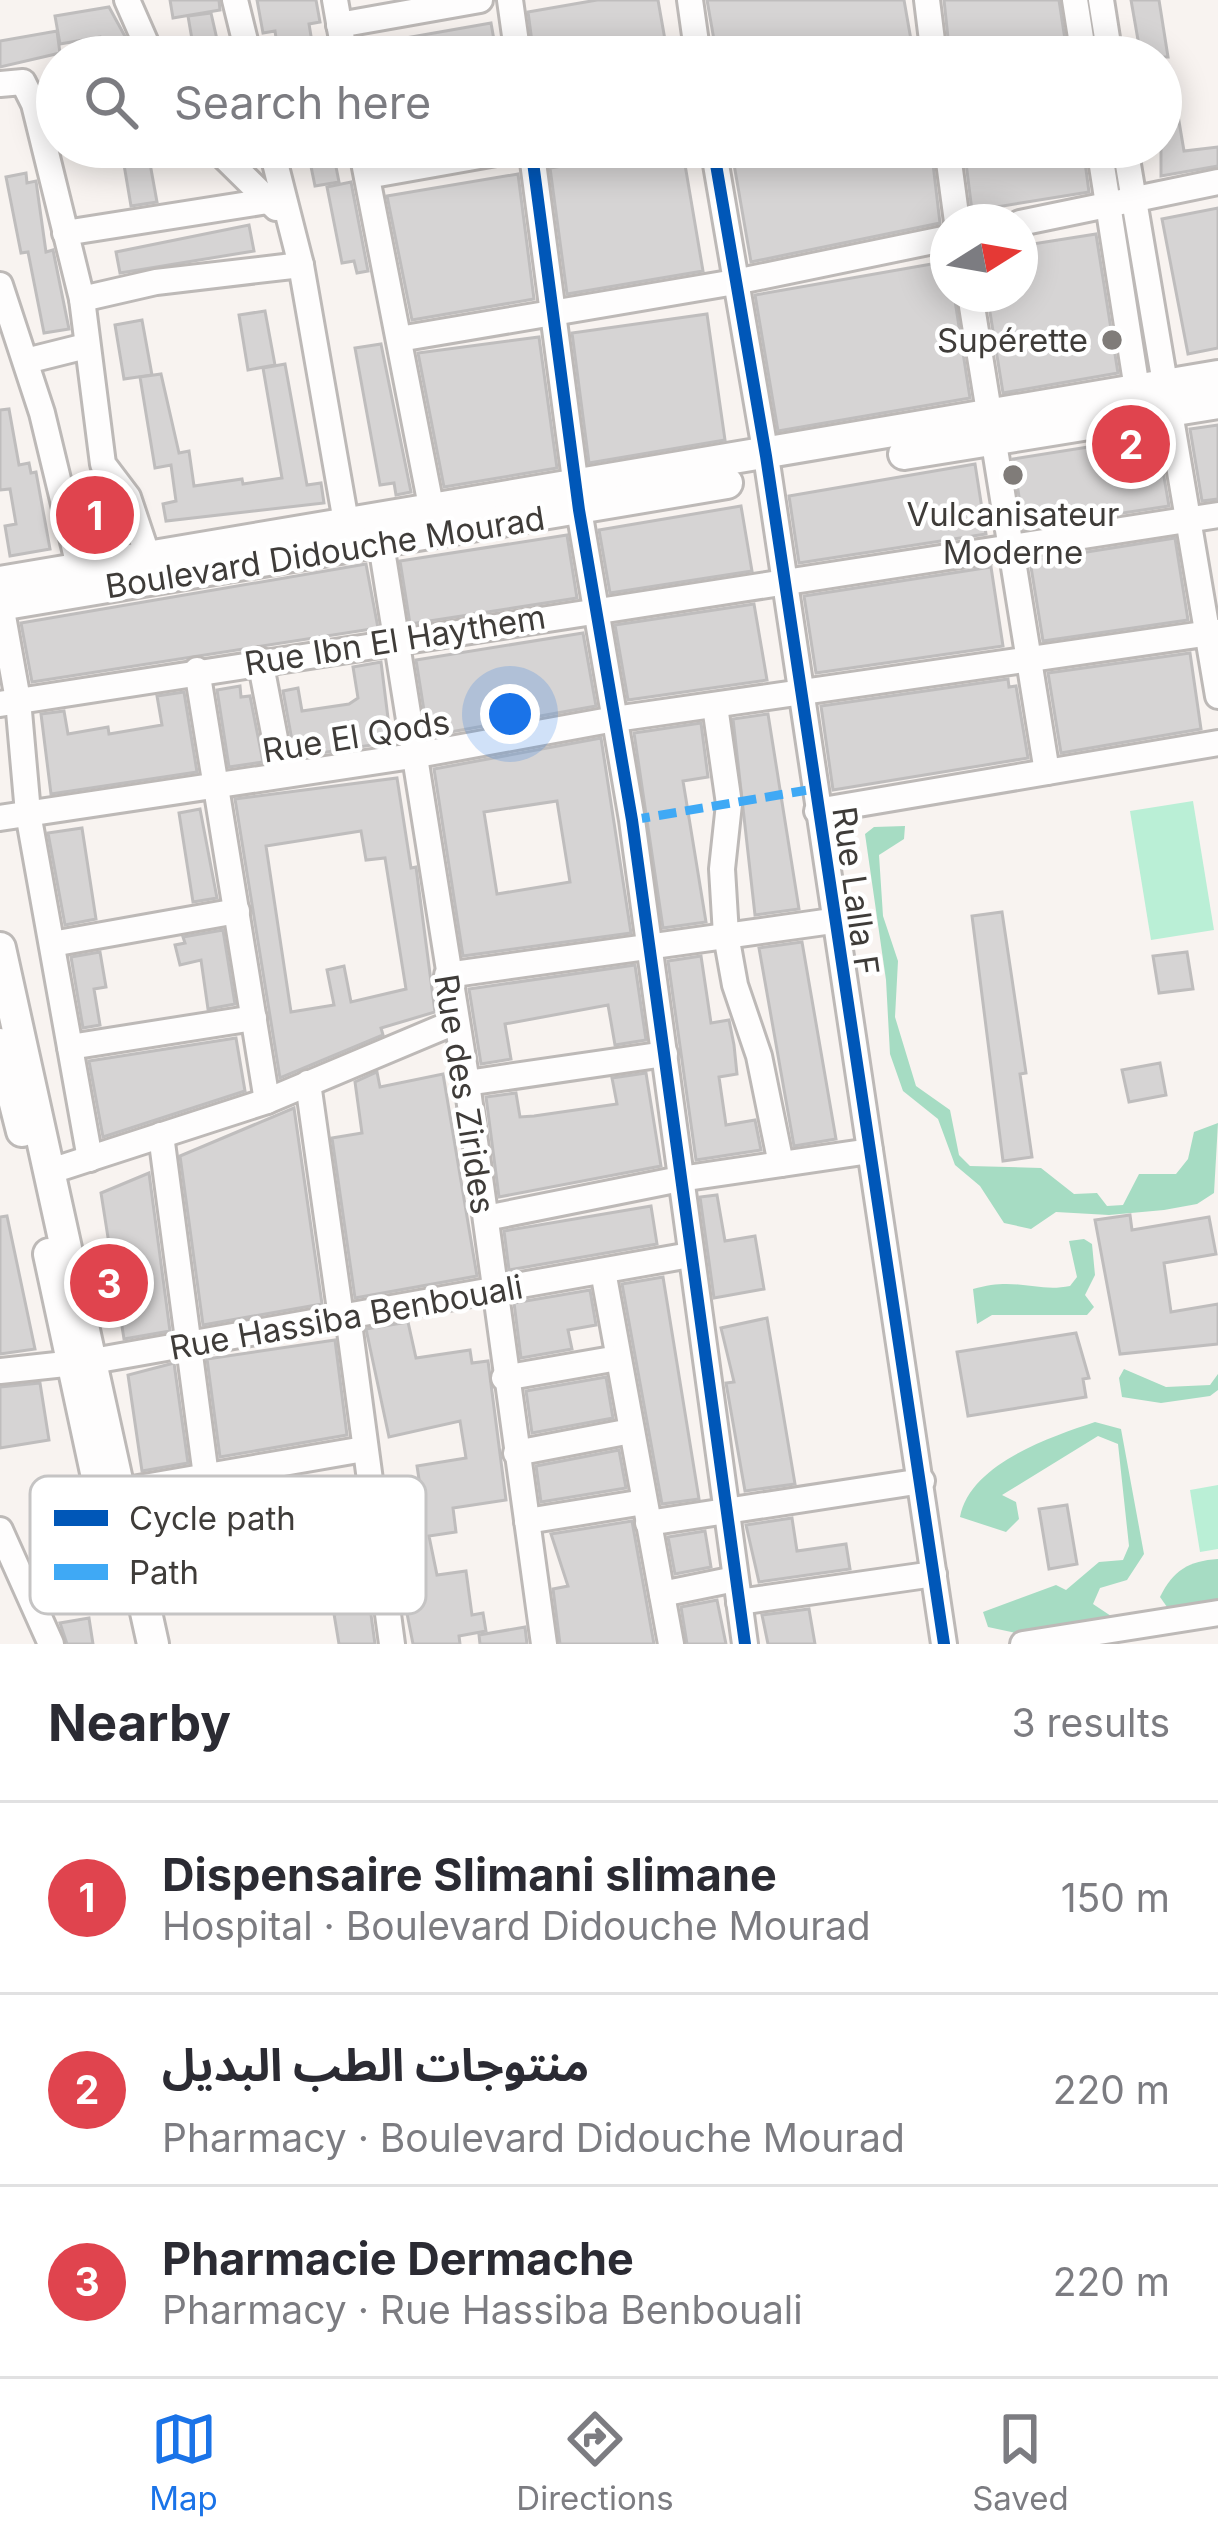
<!DOCTYPE html>
<meta charset="utf-8">
<style>
body{margin:0;font-family:Inter,"Noto Sans Arabic",sans-serif;background:#f2f2f3;color:#2b2b33}
.compass{position:absolute;left:930px;top:204px;width:108px;height:108px;border-radius:50%;background:#fff;box-shadow:0 6px 30px #0003;rotate:79deg}
.you{position:absolute;left:510px;top:714px;width:42px;height:42px;margin:-30px;border:9px solid #fff;border-radius:50%;background:#1a73e8;box-shadow:0 0 0 18px #1a73e833}
.badge{display:grid;place-items:center;width:78px;height:78px;border-radius:50%;background:#1a73e8;color:#fff;font-size:39px;font-weight:700}
.pin{position:absolute;translate:-50% -50%;border:6px solid #fff;box-shadow:0 3px 12px #0006}
.list{margin:0;padding:0;list-style:none}
h2{display:flex;justify-content:space-between;align-items:center;height:156px;margin:0;padding:0 48px;font-size:51px}
h2 small{font-size:39px;font-weight:400;color:#7c7c81}
.list li{display:grid;grid-template-columns:78px 1fr auto;gap:36px;align-items:center;box-sizing:border-box;height:192px;padding:0 48px;border-top:3px solid #e1e1e2}
.list b{display:block;font-size:45px;white-space:nowrap}
.list p{margin:0;font-size:39px;white-space:nowrap;color:#7c7c81}
.list em{font-size:39px;font-style:normal;color:#7c7c81}
.icon{flex:none;width:66px;height:66px;fill:none;stroke:currentColor;stroke-width:2;stroke-linecap:round;stroke-linejoin:round}
.map{position:relative;flex:none;width:1218px;height:1644px;overflow:hidden}
.search{position:absolute;background:#fff;box-shadow:0 6px 30px #0003;left:36px;right:36px;top:36px;height:132px;display:flex;align-items:center;gap:30px;box-sizing:border-box;padding:0 42px;border-radius:66px;color:#7c7c81;font-size:45px}
.sheet{height:732px;background:#fff}
nav{display:flex;justify-content:space-around;align-items:center;box-sizing:border-box;height:168px;border-top:3px solid #e1e1e2;background:#fff;font-size:33px;color:#7c7c81}
nav a{display:grid;justify-items:center;gap:6px}
nav .on{color:#1a73e8}
.map>svg:first-child{display:block}
.medical{fill:#f6e8e0}
.green{fill:#baefd6}
.forest{fill:#a6dcc3}
.building{fill:#d6d4d4;stroke:#bfbdbd;stroke-width:3;fill-rule:evenodd}
.lines{fill:none;stroke-linecap:round;stroke-linejoin:round}
.minor-casing{stroke:#bdb9b7;stroke-width:30}
.major-casing{stroke:#bdb9b7;stroke-width:36}
.minor{stroke:#fefdfd;stroke-width:24}
.major{stroke:#fefdfd;stroke-width:30}
.quiet{stroke:#3fa9f5;stroke-width:9;stroke-dasharray:18 9;stroke-linecap:butt}
.cycleway-casing{stroke:#fff;stroke-width:20}
.cycleway{stroke:#0057b8;stroke-width:12}
.poi-dot{fill:#807c79;stroke:#fff;stroke-width:4.5}
.labels{text-anchor:middle;dominant-baseline:central;stroke-width:9;stroke-linejoin:round;paint-order:stroke}
.poi-label{font-size:33px;fill:#3f3c39;stroke:#fff;text-anchor:end}
.street-label{font-size:33px;fill:#3f3c39;stroke:#fff}
.key{fill:#fff;stroke:#c5c4c4;stroke-width:3}
.key-label{font-size:33px;fill:#3f3c39}
</style>
<div class="map">
<svg width="1218" height="1644" viewBox="0 0 1218 1644">
<rect width="100%" height="100%" fill="#f8f3f0"/>
<!-- medical -->
<path class="medical" d="M104,493l12,29 -37,7 -6,-29z"/>
<!-- green -->
<g class="green">
<path d="M1193,801l21,129 -63,10 -21,-129z"/>
<path d="M1218,1485v64l-18,3 -10,-62z"/>
</g>
<!-- forest -->
<g class="forest">
<path d="M905,826l-1,13 -25,16 4,61 15,45 -3,56 21,69 34,24 9,45 11,11 71,2 33,26 23,-1 10,13 16,-1 16,-31h37l12,-15 6,-27 24,-9 -4,70 -17,11 -33,6 -55,5 -53,-3 -25,17 -27,-6 -24,-37 -25,-21 -17,-46 -35,-28 -13,-37 -4,-74 -21,-146 9,-7z"/>
<path d="M1084,1239l8,5 3,31 -10,20 9,12 -7,8h-95l-15,9 -4,-35c44,-13 63,4 97,-3l7,-9 -8,-36z"/>
<path d="M1124,1369l42,18 44,-2 8,-11v16l-8,6 -49,7 -39,-6 -3,-19z"/>
<path d="M1095,1422l26,7 23,125 -17,26 -27,8 -7,16 18,12 -95,17 -28,-6 -5,-15 73,-27 10,5 33,-28 24,-2 6,-14 -11,-102 -20,-8 -96,59 14,7 3,17 -13,13 -46,-15c10,-53 90,-80 135,-95z"/>
<path d="M1218,1559v48l-46,7 -12,-17c13,-27 29,-36 58,-38z"/>
</g>
<!-- building -->
<g class="building">
<path d="M170,0h49l1,10 -47,8z"/>
<path d="M257,0h59l4,22 -11,2 4,24 -9,2 1,7h-26l-4,-26 -12,2z"/>
<path d="M658,0l10,57h-134l-6,-45 69,-12z"/>
<path d="M707,0h197l10,57h-197z"/>
<path d="M944,0h115l7,46 -116,11z"/>
<path d="M1131,0h28l9,57h-27z"/>
<path d="M109,7l18,33v17h-24l-3,-20 -40,7 -5,-28z"/>
<path d="M211,13l10,44h-26l-7,-41z"/>
<path d="M491,23l6,34h-136l-1,-11z"/>
<path d="M57,31l3,22 -60,14v-26z"/>
<path d="M1170,68l14,83 34,-4v19l-57,10v-107z"/>
<path d="M121,147h26l10,55 -26,4z"/>
<path d="M307,147h25l7,35 -24,4z"/>
<path d="M682,147l21,124 -136,23 -17,-126z"/>
<path d="M731,147h200l9,76 -189,39z"/>
<path d="M964,147h119l6,45 -117,19z"/>
<path d="M26,173l1,10 9,-2 10,71 7,-2 16,79 -25,4 -16,-81 -7,1 -15,-76z"/>
<path d="M518,174l16,125 -122,21 -25,-124z"/>
<path d="M351,182l17,89 -11,2 -3,-12 -12,2 -15,-76z"/>
<path d="M1218,208v140l-30,6 -26,-135z"/>
<path d="M249,225l5,26 -134,22 -4,-21z"/>
<path d="M1096,234l22,139 -115,20 -16,-99h33v-48z"/>
<path d="M943,262l5,32h6l16,104 -192,33 -23,-136z"/>
<path d="M265,311l10,54 -27,5 -9,-55z"/>
<path d="M707,314l18,126 -136,23 -17,-130z"/>
<path d="M142,320l10,55 -28,4 -9,-54z"/>
<path d="M539,337l18,131 -113,19 -26,-134z"/>
<path d="M381,344l30,148 -15,3 -2,-12 -14,2 -25,-137z"/>
<path d="M285,364l22,121 14,-2 3,20 -158,18 -3,-17 13,-3 -5,-36 -16,3 -15,-91 21,-3 18,79 10,-2 5,35 48,-7 1,5 39,-6 -19,-110z"/>
<path d="M9,409l10,56 10,-2 2,10 5,-1 14,77 -40,7 -5,-30 11,-2 -6,-35 -10,1v-80z"/>
<path d="M1218,425v74l-16,2 -12,-72z"/>
<path d="M1157,436l12,70 -145,22 -11,-69z"/>
<path d="M975,464l11,70 -187,29 -10,-67z"/>
<path d="M741,506l11,65 -142,22 -11,-63z"/>
<path d="M567,535l10,63 -167,26 -10,-63z"/>
<path d="M1175,538l13,82 -145,21 -13,-80z"/>
<path d="M366,564l12,64 -346,54 -11,-59z"/>
<path d="M991,567l12,79 -187,27 -12,-77z"/>
<path d="M754,604l13,76 -139,20 -13,-75z"/>
<path d="M583,633l13,73 -168,30 -12,-76z"/>
<path d="M1190,653l11,76 -140,24 -13,-80z"/>
<path d="M381,662l10,80 -96,15 -12,-66 15,-3 4,23 47,-7 9,-6 -5,-31z"/>
<path d="M1008,679l1,8 7,-1 12,72 -195,32 -12,-84z"/>
<path d="M240,686l1,11 9,-1 13,66 -34,5 -12,-77z"/>
<path d="M184,692l13,80 -146,22 -10,-80 23,-3 4,23 40,-7 1,7 53,-9 -5,-29z"/>
<path d="M768,714l31,195 -44,6 -22,-196z"/>
<path d="M701,723l7,54 -25,4 23,141 -43,6 -29,-195z"/>
<path d="M601,738l30,195 -168,23 -29,-187zM557,801l13,81 -73,12 -13,-82z"/>
<path d="M397,778l14,90 5,-1 19,145 -54,16 2,7 -103,43 -45,-279zM361,831l5,29 19,-2 21,131 -55,13 -7,-36 -17,4 7,35 -43,7 -25,-166z"/>
<path d="M200,809l17,89 -24,4 -14,-89z"/>
<path d="M82,828l14,91 -31,6 -17,-92z"/>
<path d="M1002,912l24,161 -6,1 12,83 -29,4 -31,-245z"/>
<path d="M223,930l12,74 -27,5 -7,-49 -21,5 -5,-20 10,-2 -2,-6z"/>
<path d="M802,942l34,197 -42,7 -35,-198z"/>
<path d="M100,952l6,35 -12,2 6,36 -17,3 -12,-71z"/>
<path d="M1187,952l6,37 -34,4 -6,-37z"/>
<path d="M701,956l10,67 18,-3 5,25 3,29 -18,3 7,48 29,-5 6,30 -65,10 -28,-199z"/>
<path d="M635,965l11,75 -31,5 -7,-40 -103,19 6,35 -30,5 -12,-75z"/>
<path d="M236,1038l9,53 -142,46 -14,-76z"/>
<path d="M1160,1063l6,32 -37,7 -7,-32z"/>
<path d="M377,1072l3,15 63,-13 34,202 -122,22 -23,-160 30,-5 -7,-51z"/>
<path d="M646,1073l15,93 -162,31 -13,-100 30,-4 4,24 14,-1 83,-12 -5,-26z"/>
<path d="M294,1108l28,196 -119,21 -23,-169z"/>
<path d="M149,1173l21,158 -46,8 -23,-146z"/>
<path d="M717,1195l8,46 30,-5 9,53 -50,9 -14,-101z"/>
<path d="M651,1206l6,38 -148,26 -5,-39z"/>
<path d="M1130,1215l2,15 77,-13 7,37 -52,9 7,49 47,-8v40l-98,10 -25,-134z"/>
<path d="M7,1216l28,133 -35,5v-137z"/>
<path d="M663,1277l36,222 -37,5 -40,-220z"/>
<path d="M590,1290l6,35 -28,5 4,19 -51,9 -7,-55z"/>
<path d="M767,1318l28,166 -50,7 -19,-108 8,-1 -13,-54z"/>
<path d="M408,1322l8,36 54,-8 2,13 16,-2 18,139 -53,8 3,24 -27,4 8,39 29,-4 6,44 11,-2 3,18 -27,5 1,8h-47l-13,-66 -8,-95 27,-4 -2,-13 49,-8 -6,-37 -71,16 -23,-108z"/>
<path d="M1076,1333l13,45 -6,1 3,18 -118,19 -11,-64z"/>
<path d="M335,1340l12,95 -127,22 -13,-98z"/>
<path d="M174,1363l14,100 -46,8 -14,-96z"/>
<path d="M606,1377l7,41 -81,15 -6,-42z"/>
<path d="M40,1383l9,57 -49,8v-61z"/>
<path d="M619,1450l7,38 -85,14 -5,-36z"/>
<path d="M1067,1505l10,59 -28,5 -10,-60z"/>
<path d="M357,1511l18,133h-36l-5,-30 7,-1 -15,-98z"/>
<path d="M792,1518l5,33 49,-7 4,25 -91,13 -13,-57z"/>
<path d="M632,1521l22,123h-94l-7,-55 15,-3 -17,-52z"/>
<path d="M705,1531l6,36 -36,7 -7,-37z"/>
<path d="M717,1600l9,44h-39l-6,-37z"/>
<path d="M809,1609l6,35h-47l-6,-29z"/>
<path d="M89,1618l4,26h-26l-7,-21z"/>
<path d="M525,1627l2,17h-47l-1,-9z"/>
</g>
<g class="lines">
<defs>
<g id="minor">
<path d="M127,0l25,57"/>
<path d="M235,0l14,57"/>
<path d="M335,0l10,57"/>
<path d="M510,0l8,57"/>
<path d="M690,0l8,57"/>
<path d="M927,0l7,57"/>
<path d="M1075,0l9,57"/>
<path d="M1101,0l9,57"/>
<path d="M339,25l141,-25"/>
<path d="M0,84l23,-2 11,22 48,195 21,165 25,33 20,60"/>
<path d="M214,147l62,61"/>
<path d="M271,147l30,118 48,274"/>
<path d="M361,147l71,364"/>
<path d="M531,147l48,363 53,310 113,824"/>
<path d="M713,147l53,309 178,1188"/>
<path d="M947,147l10,75"/>
<path d="M1099,147l38,242"/>
<path d="M1125,147l93,549"/>
<path d="M367,176l163,-29"/>
<path d="M1020,223l198,-41"/>
<path d="M65,233l203,-32"/>
<path d="M0,285l42,128 41,170"/>
<path d="M970,294l77,478"/>
<path d="M82,299l74,-17 145,-17"/>
<path d="M399,339l336,-57 213,-44"/>
<path d="M26,361l60,-15"/>
<path d="M381,544l86,539 77,561"/>
<path d="M0,599l18,101 10,113 62,346"/>
<path d="M260,660l22,115"/>
<path d="M197,670l70,431"/>
<path d="M0,704l1218,-189"/>
<path d="M715,706l14,98 -7,65 4,66 9,50 24,71 22,108"/>
<path d="M817,811l401,-68"/>
<path d="M0,818l412,-62 203,-37 603,-87"/>
<path d="M52,944l185,-33"/>
<path d="M447,975l385,-54"/>
<path d="M70,1047l184,-29"/>
<path d="M308,1083l33,234"/>
<path d="M467,1083l198,-29"/>
<path d="M161,1135l45,341"/>
<path d="M51,1171l216,-70 188,-79"/>
<path d="M486,1218l194,-39 190,-28"/>
<path d="M603,1271l68,373"/>
<path d="M348,1316l44,328"/>
<path d="M0,1371l93,-10 597,-106"/>
<path d="M504,1378l114,-20"/>
<path d="M516,1453l115,-22"/>
<path d="M121,1491l243,-42"/>
<path d="M527,1521l117,-19"/>
<path d="M648,1523l274,-42"/>
<path d="M0,1530l51,114"/>
<path d="M662,1594l73,-15"/>
<path d="M739,1602l195,-28"/>
<path d="M1023,1644l195,-31"/>
</g>
<g id="major">
<path d="M904,454l314,-51"/>
<path d="M0,582l1218,-206"/>
<path d="M0,605l727,-122"/>
<path d="M0,948l153,696"/>
<path d="M0,1044l22,87"/>
<path d="M49,1254l63,293"/>
</g>
</defs>
<!-- minor casing -->
<use href="#minor" class="minor-casing"/>
<!-- major casing -->
<use href="#major" class="major-casing"/>
<!-- minor -->
<use href="#minor" class="minor"/>
<!-- major -->
<use href="#major" class="major"/>
<!-- quiet -->
<path class="quiet" d="M632,820l182,-31"/>
<defs>
<g id="cycleway">
<path d="M531,147l48,363 53,310 113,824"/>
<path d="M713,147l53,309 178,1188"/>
</g>
</defs>
<!-- cycleway casing -->
<use href="#cycleway" class="cycleway-casing"/>
<!-- cycleway -->
<use href="#cycleway" class="cycleway"/>
</g>
<!-- markers -->
<g class="poi-dot">
<circle cx="1112" cy="340" r="12"/>
<circle cx="1013" cy="475" r="12"/>
</g>
<g class="labels">
<!-- poi labels -->
<g class="poi-label">
<text x="1088" y="340">Supérette</text>
<text x="1013" y="514" text-anchor="middle">Vulcanisateur<tspan x="1013" dy="38">Moderne</tspan></text>
</g>
<!-- street labels -->
<g class="street-label">
<text transform="translate(325 552) rotate(-9)">Boulevard Didouche Mourad</text>
<text transform="translate(395 640) rotate(-9)">Rue Ibn El Haythem</text>
<text transform="translate(356 736) rotate(-9)">Rue El Qods</text>
<text transform="translate(856 891) rotate(82)">Rue Lalla F</text>
<text transform="translate(465 1094) rotate(81)">Rue des Zirides</text>
<text transform="translate(346 1317) rotate(-10)">Rue Hassiba Benbouali</text>
</g>
</g>
<!-- legend -->
<rect x="30" y="1476" width="396" height="138" rx="18" class="key"/>
<rect x="54" y="1510" width="54" height="16" fill="#0057b8"/>
<rect x="54" y="1564" width="54" height="16" fill="#3fa9f5"/>
<g class="key-label">
<text x="129" y="1530">Cycle path</text>
<text x="129" y="1584">Path</text>
</g>
</svg>
<svg class="compass" viewBox="-18 -18 36 36"><path d="M0-13l5 13h-10z" fill="#e53935"/><path d="M0 13l5-13h-10z" fill="#7c7c81"/></svg>
<div class="you"></div>
<div class="pin badge" style="left:95px;top:515px;background:#e0444e">1</div>
<div class="pin badge" style="left:1131px;top:444px;background:#e0444e">2</div>
<div class="pin badge" style="left:109px;top:1283px;background:#e0444e">3</div>
<div class="search"><svg class="icon" aria-label="search" viewBox="0 0 24 24"><circle cx="10" cy="10" r="6"/><path d="M15 15l6 6"/></svg>Search here</div>
</div>
<section class="sheet">
<h2>Nearby<small>3 results</small></h2>
<ul class="list">
<li><span class="badge" style="background:#e0444e">1</span><div><b>Dispensaire Slimani slimane</b><p>Hospital · Boulevard Didouche Mourad</p></div><em>150 m</em></li>
<li><span class="badge" style="background:#e0444e">2</span><div><b>منتوجات الطب البديل</b><p>Pharmacy · Boulevard Didouche Mourad</p></div><em>220 m</em></li>
<li><span class="badge" style="background:#e0444e">3</span><div><b>Pharmacie Dermache</b><p>Pharmacy · Rue Hassiba Benbouali</p></div><em>220 m</em></li>
</ul>
</section>
<nav>
<a class="on"><svg class="icon" aria-label="map" viewBox="0 0 24 24"><path d="M3 6l6-2 6 2 6-2v14l-6 2-6-2-6 2zM9 4v14M15 6v14"/></svg>Map</a>
<a><svg class="icon" aria-label="directions" viewBox="0 0 24 24"><path d="M12 3l9 9-9 9-9-9zM9 14v-3h6M13 9l2 2-2 2"/></svg>Directions</a>
<a><svg class="icon" aria-label="saved" viewBox="0 0 24 24"><path d="M7 4h10v16l-5-4-5 4z"/></svg>Saved</a>
</nav>
